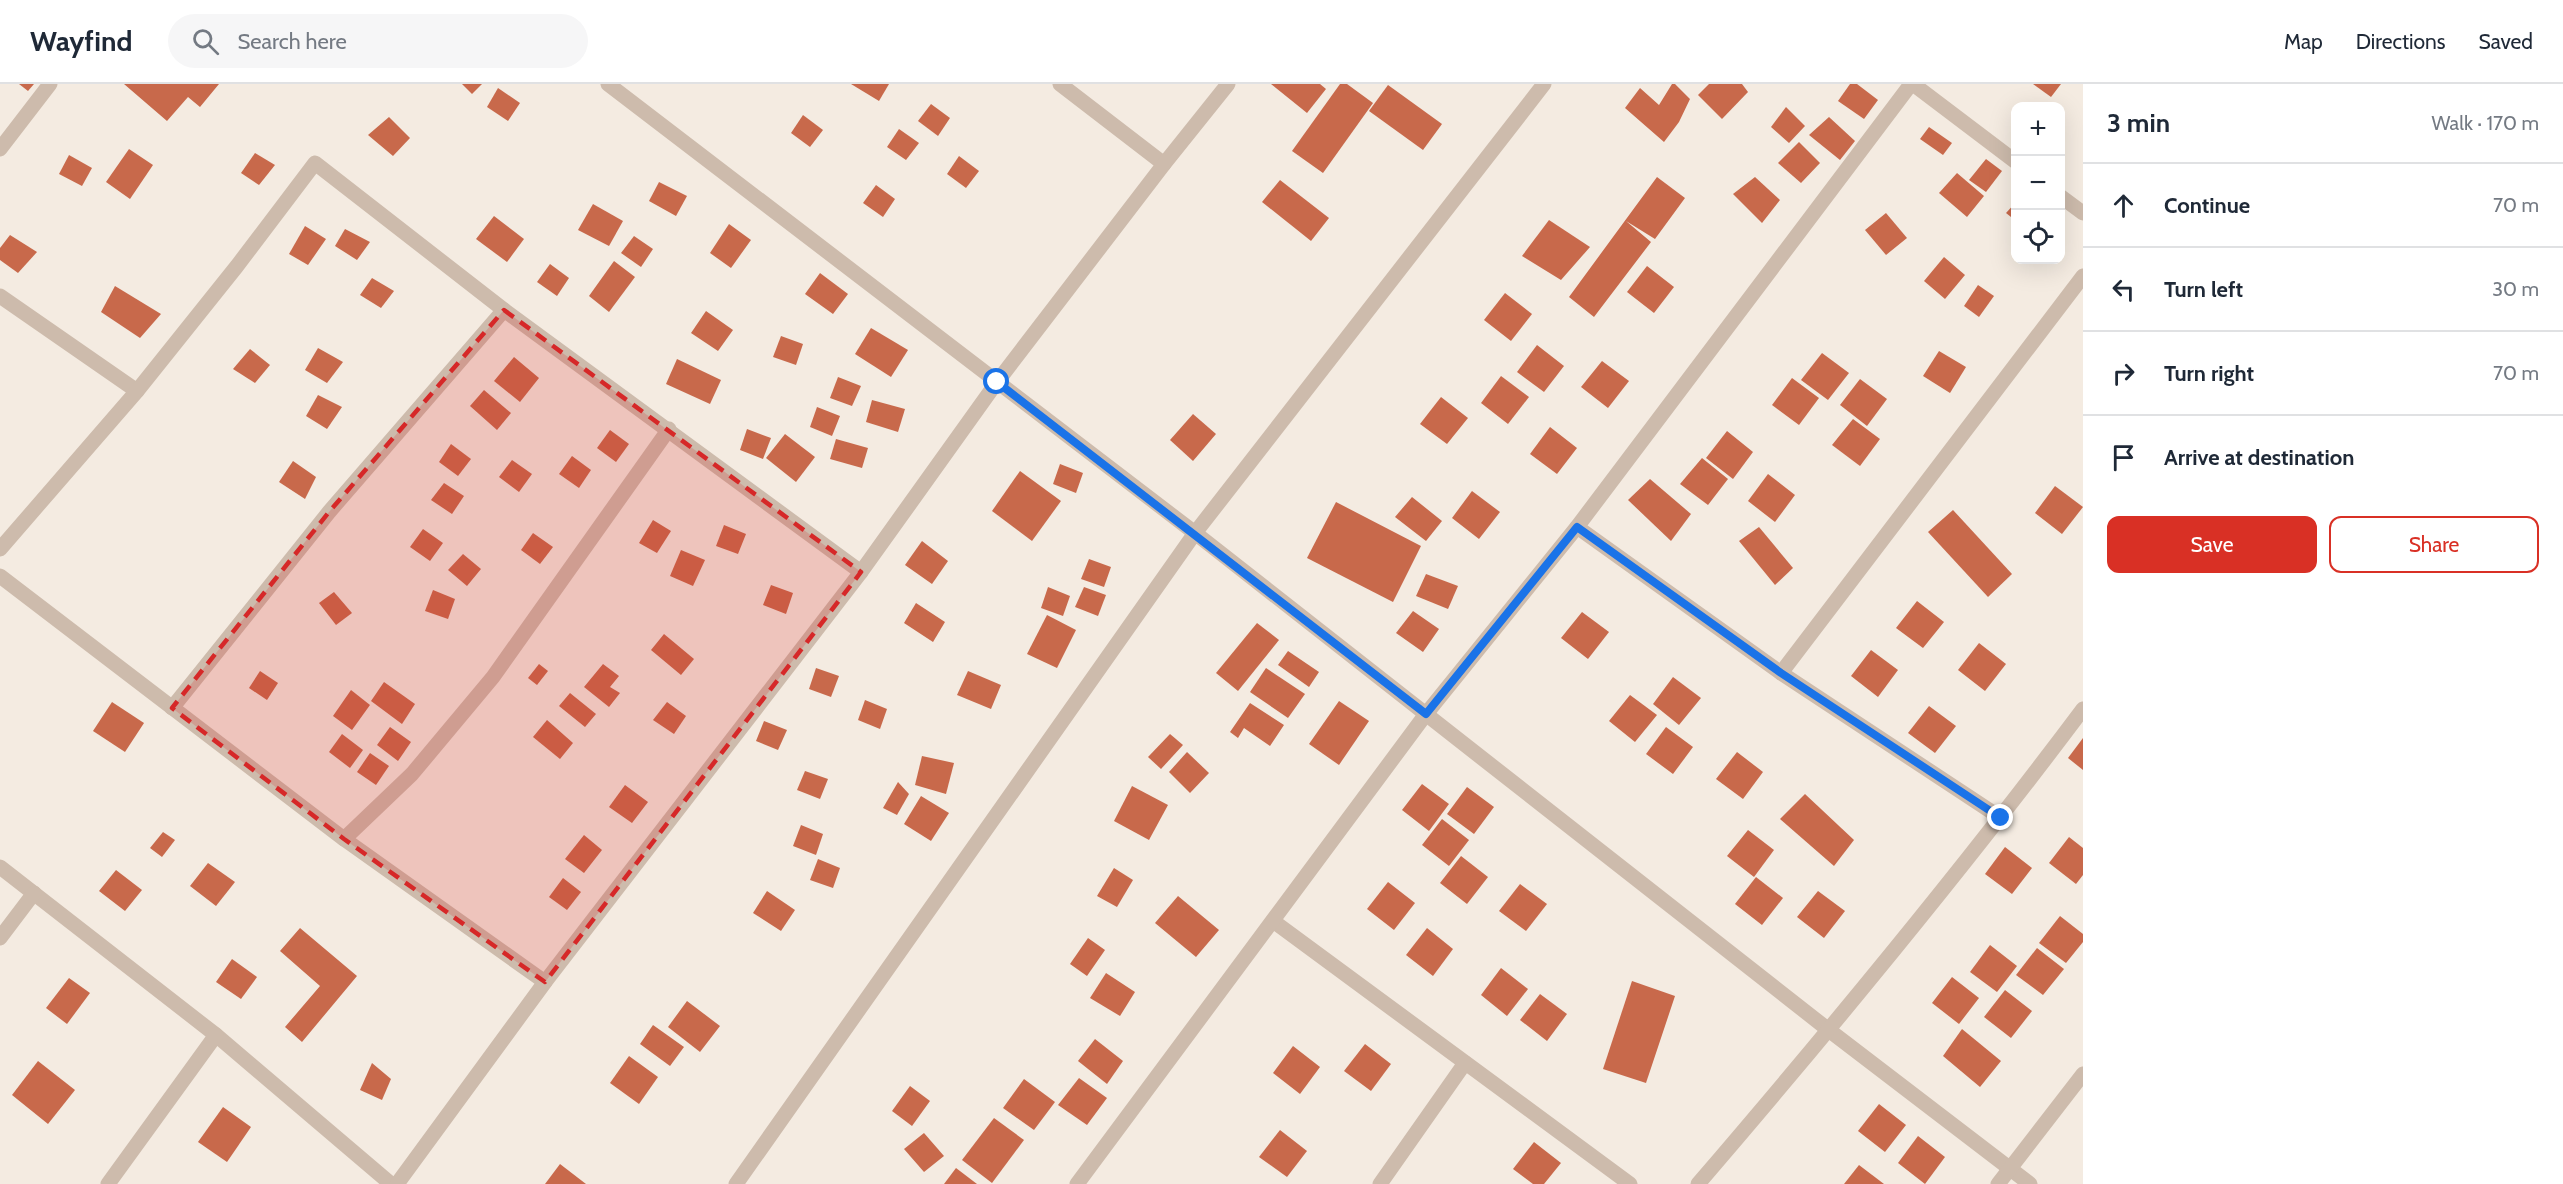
<!DOCTYPE html>
<meta charset="utf-8">
<style>
body{margin:0;font-family:Cabin,sans-serif;background:#f6f6f7;color:#1f2937}
.controls{position:absolute;right:18px;top:18px;display:grid;overflow:hidden;border-radius:12px;box-shadow:0 6px 24px #0002}
.controls button{width:54px;height:54px;display:grid;place-items:center;padding:0;border:0;border-bottom:2px solid #e0e1e3;background:#fff;color:#1f2937;font:30px sans-serif}
.stop{position:absolute;width:18px;height:18px;margin:-14px;border:4px solid #1a73e8;border-radius:50%;background:#fff}
.stop.end{background:#1a73e8;border-color:#fff;box-shadow:0 2px 6px #0008}
.list{margin:0;padding:0;list-style:none}
h2{display:flex;justify-content:space-between;align-items:center;height:78px;margin:0;padding:0 24px;font-size:26px}
h2 small{font-size:20px;font-weight:400;color:#747a83}
.list li{display:grid;grid-template-columns:39px 1fr auto;gap:18px;align-items:center;box-sizing:border-box;height:84px;padding:0 24px;border-top:2px solid #e0e1e3}
.list b{display:block;font-size:22px;white-space:nowrap}
.list em{font-size:20px;font-style:normal;color:#747a83}
.actions{display:flex;gap:12px;padding:18px 24px}
.actions a{flex:1;padding:14px 0;border:2px solid #d93025;border-radius:12px;text-align:center;font-size:21px;color:#d93025}
.actions .main{background:#d93025;color:#fff}
.icon{flex:none;width:33px;height:33px;fill:none;stroke:currentColor;stroke-width:2;stroke-linecap:round;stroke-linejoin:round}
.map{position:relative;flex:none;width:2083px;height:1100px;overflow:hidden}
header{display:flex;align-items:center;gap:36px;box-sizing:border-box;height:84px;padding:0 30px;background:#fff;border-bottom:2px solid #e0e1e3}
header strong{font-size:28px}
nav{display:flex;gap:33px;margin-inline-start:auto;font-size:21px}
.search{width:420px;height:54px;background:#f6f6f7;display:flex;align-items:center;gap:15px;box-sizing:border-box;padding:0 21px;border-radius:33px;color:#747a83;font-size:22px}
main{display:flex}
aside{flex:1;background:#fff}
.map>svg:first-child{display:block}
.building{fill:#c8694b}
.lines{fill:none;stroke-linecap:round;stroke-linejoin:round}
.minor{stroke:#cdbbac;stroke-width:15}
.route{stroke:#1a73e8;stroke-width:8}
.marked{fill:#d62828;fill-opacity:0.2;stroke:#d62828;stroke-width:4.5;stroke-dasharray:12 8;stroke-linejoin:round}
</style>
<header>
<strong>Wayfind</strong>
<div class="search"><svg class="icon" aria-label="search" viewBox="0 0 24 24"><circle cx="10" cy="10" r="6"/><path d="M15 15l6 6"/></svg>Search here</div>
<nav><a>Map</a><a>Directions</a><a>Saved</a></nav>
</header>
<main>
<div class="map">
<svg width="2083" height="1100" viewBox="0 0 2083 1100">
<rect width="100%" height="100%" fill="#f4ebe1"/>
<!-- building -->
<g class="building">
<path d="M19,0h15l-6,7z"/>
<path d="M124,0h95l-19,23 -12,-10 -21,24z"/>
<path d="M462,0h20l-10,10z"/>
<path d="M851,0h38l-10,17z"/>
<path d="M1271,0h49l6,5 -19,24z"/>
<path d="M1340,0h7l26,19 -50,70 -31,-22z"/>
<path d="M1672,0h3l15,15 -11,23 -15,20 -39,-34 15,-20 19,17z"/>
<path d="M1709,0h33l6,8 -26,27 -24,-24z"/>
<path d="M1850,0h7l21,16 -14,19 -26,-18z"/>
<path d="M2033,0h28l-10,13z"/>
<path d="M1388,1l54,39 -19,26 -54,-39z"/>
<path d="M498,4l22,15 -12,18 -21,-14z"/>
<path d="M931,20l19,14 -12,18 -20,-15z"/>
<path d="M1786,23l19,19 -16,17 -18,-16z"/>
<path d="M803,31l20,15 -13,17 -19,-14z"/>
<path d="M389,33l21,21 -17,18 -25,-21z"/>
<path d="M1829,33l26,24 -15,19 -31,-25z"/>
<path d="M1929,43l23,16 -9,12 -23,-16z"/>
<path d="M899,45l20,14 -13,17 -19,-13z"/>
<path d="M1799,58l21,21 -19,20 -23,-20z"/>
<path d="M129,65l24,16 -23,34 -24,-17z"/>
<path d="M255,69l20,12 -16,20 -18,-12z"/>
<path d="M69,71l23,13 -10,18 -23,-12z"/>
<path d="M959,72l20,15 -13,17 -19,-14z"/>
<path d="M1986,75l16,12 -16,21 -17,-12z"/>
<path d="M1957,89l27,23 -17,21 -28,-24z"/>
<path d="M1657,93l28,21 -30,41 -29,-18 25,21 -57,75 -25,-20z"/>
<path d="M1755,93l25,23 -18,23 -29,-29z"/>
<path d="M1280,96l49,38 -18,23 -49,-39z"/>
<path d="M659,98l28,14 -11,20 -27,-15z"/>
<path d="M876,101l19,14 -12,18 -20,-14z"/>
<path d="M2016,118v19l-10,-8z"/>
<path d="M593,120l30,17 -14,25 -31,-16z"/>
<path d="M1886,129l21,25 -21,17 -21,-25z"/>
<path d="M494,132l30,23 -17,23 -31,-23z"/>
<path d="M1549,136l41,27 -29,33 -39,-24z"/>
<path d="M729,140l22,16 -20,28 -21,-15z"/>
<path d="M305,142l21,13 -18,26 -19,-11z"/>
<path d="M345,145l25,13 -13,18 -22,-14z"/>
<path d="M10,151l27,17 -19,21 -18,-13v-12z"/>
<path d="M634,152l19,13 -12,18 -20,-14z"/>
<path d="M1944,173l21,18 -20,24 -21,-18z"/>
<path d="M614,177l21,16 -26,35 -20,-16z"/>
<path d="M550,180l19,14 -12,18 -20,-14z"/>
<path d="M1647,182l27,21 -20,26 -27,-21z"/>
<path d="M820,189l28,21 -15,20 -28,-20z"/>
<path d="M372,194l22,13 -13,17 -21,-13z"/>
<path d="M1978,201l16,11 -15,21 -15,-11z"/>
<path d="M115,202l46,28 -21,24 -39,-26z"/>
<path d="M1505,209l27,21 -21,27 -27,-21z"/>
<path d="M706,227l27,19 -15,21 -27,-18z"/>
<path d="M871,244l37,22 -17,27 -36,-23z"/>
<path d="M781,252l22,8 -7,21 -23,-8z"/>
<path d="M1537,261l27,21 -20,26 -27,-20z"/>
<path d="M318,264l25,14 -16,21 -22,-13z"/>
<path d="M250,265l20,16 -15,18 -22,-14z"/>
<path d="M1939,267l27,16 -16,26 -27,-17z"/>
<path d="M1822,269l27,20 -21,27 -27,-20z"/>
<path d="M514,273l25,21 -19,24 -26,-21z"/>
<path d="M677,275l44,21 -11,24 -44,-20z"/>
<path d="M1602,277l27,20 -21,27 -27,-21z"/>
<path d="M1501,292l28,21 -21,27 -27,-21z"/>
<path d="M838,293l23,9 -9,20 -22,-8z"/>
<path d="M1792,294l27,20 -20,27 -27,-20z"/>
<path d="M1860,295l27,20 -20,27 -27,-21z"/>
<path d="M484,306l27,23 -14,17 -27,-24z"/>
<path d="M318,311l24,12 -15,22 -21,-13z"/>
<path d="M1441,313l27,21 -21,26 -27,-20z"/>
<path d="M872,316l33,9 -7,23 -32,-10z"/>
<path d="M817,323l23,9 -8,20 -22,-9z"/>
<path d="M1193,330l23,20 -23,27 -23,-21z"/>
<path d="M1853,335l27,20 -20,27 -28,-21z"/>
<path d="M1550,343l27,21 -20,26 -27,-20z"/>
<path d="M747,345l24,9 -8,21 -23,-9z"/>
<path d="M610,346l19,14 -13,18 -19,-14z"/>
<path d="M1727,347l26,21 -20,27 -27,-21z"/>
<path d="M785,350l30,23 -19,25 -30,-24z"/>
<path d="M836,355l32,9 -6,20 -32,-9z"/>
<path d="M451,360l20,15 -13,17 -19,-14z"/>
<path d="M572,372l19,14 -12,18 -20,-14z"/>
<path d="M1702,374l26,21 -20,26 -28,-21z"/>
<path d="M512,376l20,14 -13,18 -20,-15z"/>
<path d="M293,377l23,16 -11,22 -26,-17z"/>
<path d="M1060,380l23,9 -7,20 -23,-9z"/>
<path d="M1020,387l41,30 -29,40 -40,-30z"/>
<path d="M1768,390l27,21 -20,27 -27,-21z"/>
<path d="M1650,395l41,35 -20,27 -43,-41z"/>
<path d="M444,399l20,13 -12,18 -21,-14z"/>
<path d="M2055,402l28,21 -21,27 -27,-21z"/>
<path d="M1472,407l28,21 -21,27 -27,-21z"/>
<path d="M1412,413l30,24 -16,20 -31,-24z"/>
<path d="M1336,418l85,44 -28,56 -86,-44z"/>
<path d="M1953,426l59,64 -24,23 -60,-65z"/>
<path d="M653,436l18,11 -14,22 -18,-10z"/>
<path d="M724,441l22,9 -8,20 -22,-8z"/>
<path d="M1759,443l34,41 -18,17 -36,-44z"/>
<path d="M423,445l20,14 -13,18 -20,-14z"/>
<path d="M533,449l20,14 -13,17 -19,-14z"/>
<path d="M922,457l26,20 -16,23 -27,-19z"/>
<path d="M681,466l24,10 -12,26 -23,-10z"/>
<path d="M463,470l18,15 -14,17 -19,-16z"/>
<path d="M1089,475l22,8 -7,20 -23,-8z"/>
<path d="M1426,490l32,12 -10,23 -32,-13z"/>
<path d="M771,501l22,8 -7,21 -23,-9z"/>
<path d="M1048,503l22,9 -7,20 -22,-8z"/>
<path d="M1084,503l22,8 -8,21 -23,-9z"/>
<path d="M433,506l22,9 -7,20 -23,-8z"/>
<path d="M334,508l18,21 -16,12 -17,-22z"/>
<path d="M1917,517l27,21 -21,26 -27,-20z"/>
<path d="M916,519l29,19 -12,20 -29,-19z"/>
<path d="M1413,527l26,18 -16,23 -27,-19z"/>
<path d="M1582,528l27,20 -21,27 -27,-21z"/>
<path d="M1047,531l29,15 -19,38 -30,-14z"/>
<path d="M1257,539l22,17 -41,51 -22,-18z"/>
<path d="M664,550l30,25 -13,16 -30,-25z"/>
<path d="M1979,559l27,21 -21,27 -27,-21z"/>
<path d="M1871,566l27,20 -20,27 -27,-21z"/>
<path d="M1288,567l31,21 -10,15 -31,-22z"/>
<path d="M539,580l9,7 -11,14 -9,-7z"/>
<path d="M603,580l16,12 -9,11 10,6 -11,14 -25,-20z"/>
<path d="M816,584l23,8 -8,21 -22,-8z"/>
<path d="M1266,584l39,26 -17,24 -38,-26z"/>
<path d="M260,587l18,12 -11,17 -18,-12z"/>
<path d="M968,587l33,14 -10,24 -34,-14z"/>
<path d="M1673,593l28,21 -22,27 -26,-21z"/>
<path d="M384,598l31,22 -13,20 -31,-23z"/>
<path d="M351,606l19,15 -18,25 -19,-14z"/>
<path d="M570,609l26,21 -11,13 -26,-21z"/>
<path d="M1630,611l27,20 -22,27 -26,-21z"/>
<path d="M865,616l22,9 -7,20 -22,-9z"/>
<path d="M1339,617l30,20 -30,44 -30,-21z"/>
<path d="M112,618l32,21 -19,29 -32,-21z"/>
<path d="M667,618l19,14 -12,18 -21,-14z"/>
<path d="M1250,619l34,22 -14,21 -26,-18 -6,10 -8,-6z"/>
<path d="M1929,622l27,20 -21,27 -27,-20z"/>
<path d="M547,636l26,23 -13,16 -27,-22z"/>
<path d="M764,637l23,9 -9,20 -22,-9z"/>
<path d="M390,643l21,15 -13,19 -21,-16z"/>
<path d="M1666,643l27,20 -20,27 -27,-20z"/>
<path d="M342,650l21,16 -13,18 -21,-16z"/>
<path d="M1170,650l13,11 -22,24 -13,-12z"/>
<path d="M2083,654v32l-15,-12z"/>
<path d="M1187,668l22,21 -19,20 -21,-21z"/>
<path d="M1737,668l26,20 -20,27 -27,-20z"/>
<path d="M370,669l19,13 -13,19 -19,-13z"/>
<path d="M922,672l32,7 -8,31 -31,-9z"/>
<path d="M805,687l23,8 -8,20 -23,-9z"/>
<path d="M898,698l11,12 -12,21 -14,-7z"/>
<path d="M1422,700l27,20 -20,27 -27,-21z"/>
<path d="M625,701l23,17 -16,21 -23,-16z"/>
<path d="M1132,702l36,19 -19,35 -35,-19z"/>
<path d="M1467,703l27,20 -20,27 -27,-20z"/>
<path d="M1805,710l49,46 -20,26 -54,-47z"/>
<path d="M921,712l28,17 -18,28 -27,-17z"/>
<path d="M1442,735l27,21 -20,26 -27,-21z"/>
<path d="M801,741l22,9 -7,21 -23,-9z"/>
<path d="M1748,746l26,20 -20,27 -27,-21z"/>
<path d="M163,748l12,8 -13,17 -12,-9z"/>
<path d="M584,751l18,15 -18,23 -19,-14z"/>
<path d="M2069,753l14,11v27l-7,9 -27,-21z"/>
<path d="M2005,763l27,21 -20,26 -27,-20z"/>
<path d="M1461,772l27,21 -21,27 -27,-21z"/>
<path d="M818,775l22,9 -7,20 -23,-8z"/>
<path d="M208,779l27,19 -19,24 -26,-20z"/>
<path d="M1114,784l19,12 -16,27 -20,-11z"/>
<path d="M116,786l26,20 -17,21 -26,-20z"/>
<path d="M1756,793l27,21 -21,27 -27,-21z"/>
<path d="M563,794l18,14 -14,18 -18,-13z"/>
<path d="M1388,798l27,21 -21,27 -27,-21z"/>
<path d="M1520,800l27,20 -21,27 -27,-20z"/>
<path d="M767,807l28,19 -14,21 -28,-18z"/>
<path d="M1818,807l27,20 -21,27 -27,-21z"/>
<path d="M1178,812l41,34 -23,27 -41,-34z"/>
<path d="M2060,832l23,18v8l-17,21 -27,-20z"/>
<path d="M300,844l57,48 -55,66 -17,-15 35,-41 -40,-35z"/>
<path d="M1427,844l26,21 -20,27 -27,-21z"/>
<path d="M1088,854l17,12 -18,26 -17,-12z"/>
<path d="M1990,861l27,21 -20,26 -27,-20z"/>
<path d="M2037,864l27,21 -21,26 -27,-20z"/>
<path d="M232,875l25,18 -16,22 -25,-17z"/>
<path d="M1501,884l27,21 -21,27 -26,-21z"/>
<path d="M1106,889l29,19 -15,24 -30,-18z"/>
<path d="M1952,893l27,21 -20,26 -27,-21z"/>
<path d="M69,894l21,15 -23,31 -21,-16z"/>
<path d="M1632,897l43,15 -29,87 -43,-14z"/>
<path d="M2005,906l27,21 -21,27 -27,-21z"/>
<path d="M1540,910l27,20 -20,27 -27,-21z"/>
<path d="M687,917l33,25 -20,26 -32,-25z"/>
<path d="M653,941l31,22 -14,19 -30,-22z"/>
<path d="M1962,945l39,32 -21,26 -37,-31z"/>
<path d="M1095,955l28,22 -16,23 -29,-23z"/>
<path d="M1365,960l26,20 -20,27 -27,-20z"/>
<path d="M1293,962l27,21 -20,27 -27,-21z"/>
<path d="M629,972l29,21 -19,27 -29,-21z"/>
<path d="M38,977l37,29 -27,34 -36,-29z"/>
<path d="M372,979l19,16 -9,21 -22,-10z"/>
<path d="M1079,994l28,20 -20,27 -29,-20z"/>
<path d="M1024,995l31,23 -21,28 -31,-22z"/>
<path d="M910,1002l20,15 -18,25 -20,-15z"/>
<path d="M1879,1020l27,21 -21,27 -27,-21z"/>
<path d="M223,1023l28,20 -24,35 -29,-20z"/>
<path d="M994,1034l30,22 -32,43 -30,-23z"/>
<path d="M1280,1046l27,21 -20,26 -28,-20z"/>
<path d="M924,1049l20,23 -20,16 -20,-23z"/>
<path d="M1918,1052l27,21 -20,27 -27,-21z"/>
<path d="M1534,1058l27,21 -17,21h-11l-20,-15z"/>
<path d="M560,1080l26,20h-41z"/>
<path d="M1859,1081l25,19h-40z"/>
<path d="M956,1084l21,16h-33z"/>
</g>
<g class="lines">
<!-- minor -->
<g class="minor">
<path d="M608,0l587,449 635,498 200,153"/>
<path d="M1060,0l104,80"/>
<path d="M1913,0l103,78"/>
<path d="M0,65l50,-65"/>
<path d="M2060,112l23,17"/>
<path d="M0,212l137,95"/>
<path d="M1577,443l204,146 220,145"/>
<path d="M0,465l137,-158 100,-125 78,-103 189,147 357,262"/>
<path d="M0,492l344,263 68,-65 81,-97 176,-248"/>
<path d="M1781,589l302,-397"/>
<path d="M172,624l157,-196 175,-202"/>
<path d="M344,755l201,143"/>
<path d="M0,783l216,168 175,149"/>
<path d="M1273,837l357,263"/>
<path d="M0,854l34,-45"/>
<path d="M108,1100l108,-149"/>
<path d="M397,1100l148,-202 316,-410 136,-190 167,-218 64,-80"/>
<path d="M736,1100l459,-651 349,-449"/>
<path d="M1077,1100l349,-470 151,-187 334,-443"/>
<path d="M1380,1100l85,-121"/>
<path d="M1698,1100c133,-155 263,-312 385,-475"/>
<path d="M1998,1100l85,-110"/>
</g>
</g>
<g class="lines">
<!-- route -->
<path class="route" d="M997,298l429,332 151,-187 204,146 220,145"/>
</g>
<!-- marked area -->
<path class="marked" d="M504,226l357,262 -316,410 -201,-143 -172,-131 157,-196z"/>
</svg>
<div class="controls">
<button>+</button>
<button>−</button>
<button><svg class="icon" aria-label="locate" viewBox="0 0 24 24"><circle cx="12" cy="12" r="6"/><path d="M12 2v4M12 18v4M2 12h4M18 12h4"/></svg></button>
</div>
<div class="stop" style="left:997px;top:298px"></div>
<div class="stop end" style="left:2001px;top:734px"></div>
</div>
<aside>
<h2>3 min<small>Walk · 170 m</small></h2>
<ul class="list">
<li><svg class="icon" aria-label="ahead" viewBox="0 0 24 24"><path d="M12 20V5M6 11l6-6 6 6"/></svg><div><b>Continue</b></div><em>70 m</em></li>
<li><svg class="icon" aria-label="left" viewBox="0 0 24 24"><path d="M17 20v-9H6M10 6l-5 5 5 5"/></svg><div><b>Turn left</b></div><em>30 m</em></li>
<li><svg class="icon" aria-label="right" viewBox="0 0 24 24"><path d="M7 20v-9h11M14 6l5 5-5 5"/></svg><div><b>Turn right</b></div><em>70 m</em></li>
<li><svg class="icon" aria-label="arrive" viewBox="0 0 24 24"><path d="M6 21V4h12l-3 4 3 4H6"/></svg><div><b>Arrive at destination</b></div></li>
</ul>
<div class="actions"><a class="main">Save</a><a>Share</a></div>
</aside>
</main>
